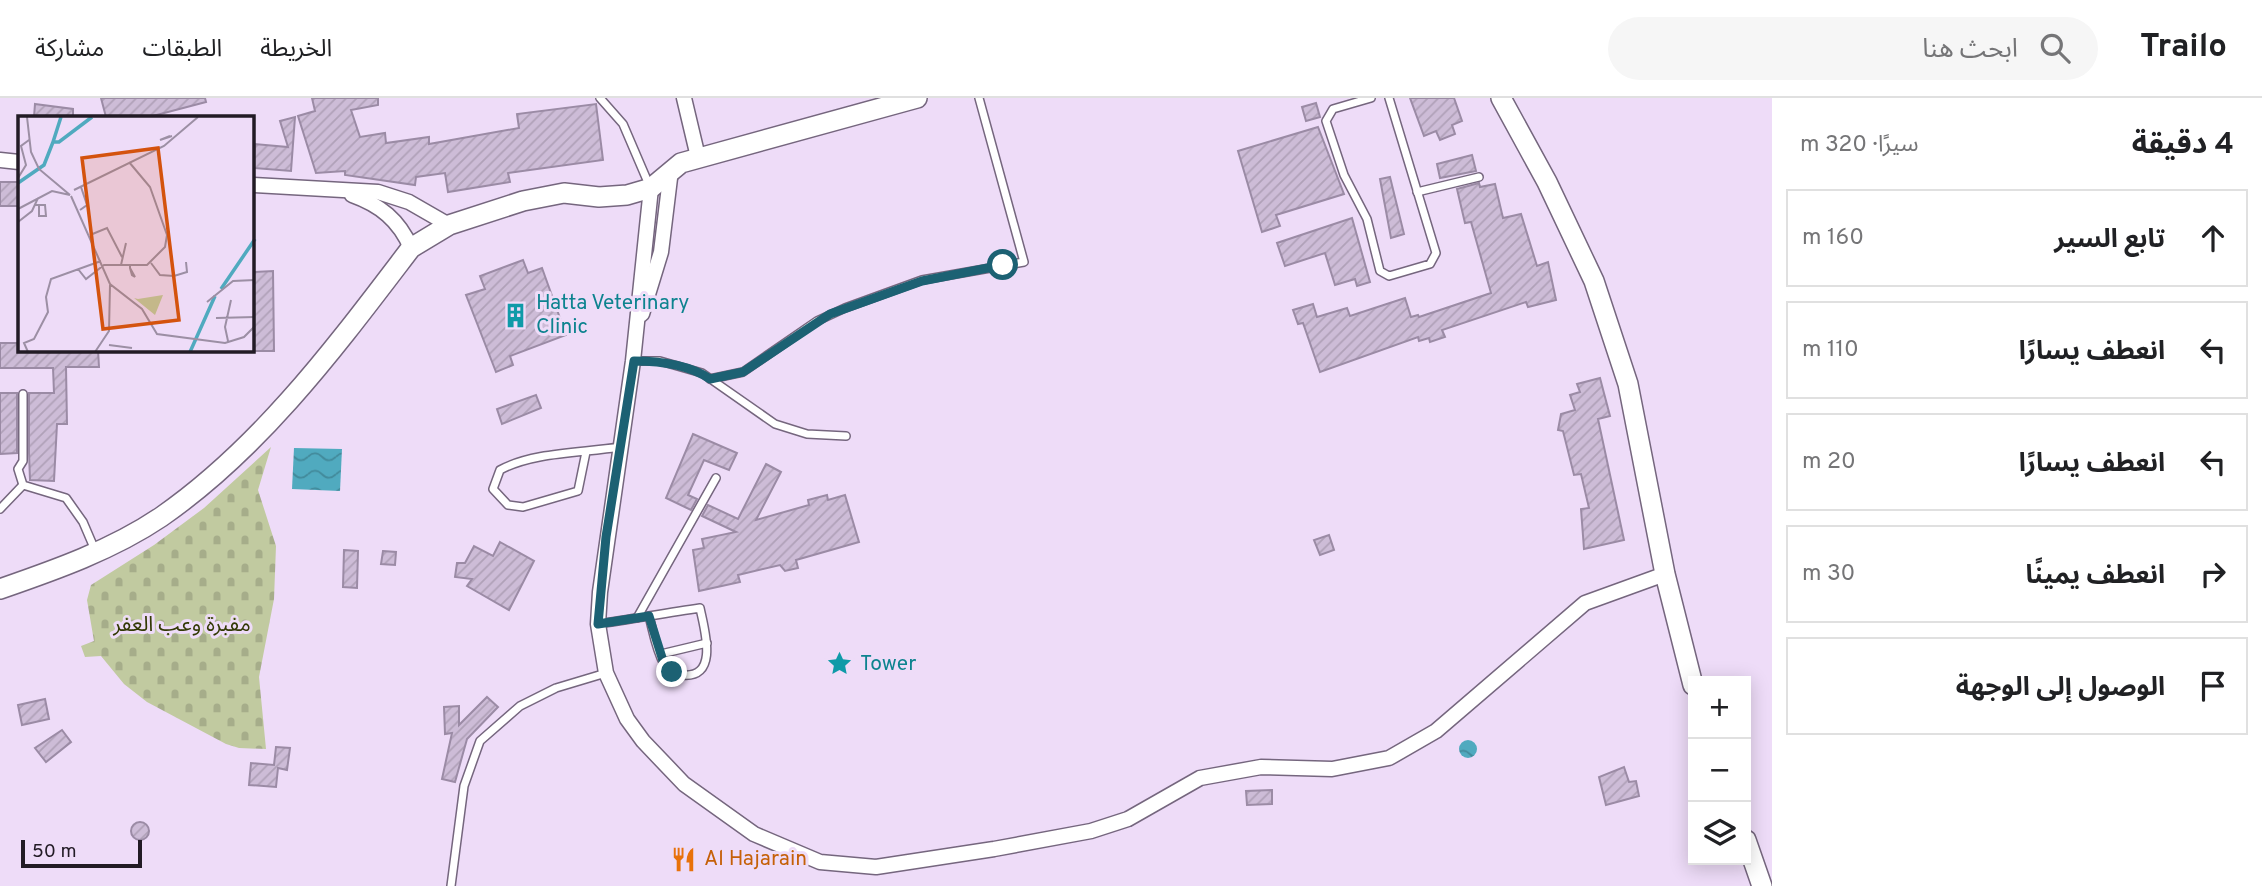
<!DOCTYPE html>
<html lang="ar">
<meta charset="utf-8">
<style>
body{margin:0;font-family:Overpass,"Noto Sans Arabic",sans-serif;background:#f6f6f6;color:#202124;direction:rtl}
.controls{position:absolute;right:21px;bottom:21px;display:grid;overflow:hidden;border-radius:0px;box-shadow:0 4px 18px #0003}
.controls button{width:63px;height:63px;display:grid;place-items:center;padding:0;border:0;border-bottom:2px solid #e0e0e0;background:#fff;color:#202124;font:35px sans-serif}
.scale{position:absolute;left:21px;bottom:18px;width:121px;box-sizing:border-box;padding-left:7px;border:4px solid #221b25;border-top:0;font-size:19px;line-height:24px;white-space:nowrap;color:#221b25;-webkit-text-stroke:5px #eedcf8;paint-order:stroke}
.stop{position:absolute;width:21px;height:21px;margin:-16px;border:5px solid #1c6173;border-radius:50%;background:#fff}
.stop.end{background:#1c6173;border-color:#fff;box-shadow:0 2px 7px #0008}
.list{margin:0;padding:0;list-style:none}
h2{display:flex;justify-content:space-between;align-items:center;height:91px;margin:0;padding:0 28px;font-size:30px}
h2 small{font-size:23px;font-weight:400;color:#757577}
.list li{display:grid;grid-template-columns:46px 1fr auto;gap:21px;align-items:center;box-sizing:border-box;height:98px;margin:0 14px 14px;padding:0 14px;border:2px solid #e0e0e0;border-radius:0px}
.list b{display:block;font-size:26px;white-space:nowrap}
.list em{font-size:23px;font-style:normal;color:#757577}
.icon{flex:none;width:38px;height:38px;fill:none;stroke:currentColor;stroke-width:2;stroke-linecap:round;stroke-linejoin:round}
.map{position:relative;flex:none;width:1772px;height:788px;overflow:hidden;direction:ltr}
header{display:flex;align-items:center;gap:42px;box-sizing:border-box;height:98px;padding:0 35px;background:#fff;border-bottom:2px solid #e0e0e0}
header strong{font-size:33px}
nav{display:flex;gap:38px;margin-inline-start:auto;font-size:24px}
.search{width:490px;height:63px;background:#f6f6f6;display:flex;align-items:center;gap:18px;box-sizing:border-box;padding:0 24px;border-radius:38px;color:#757577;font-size:26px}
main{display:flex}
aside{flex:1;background:#fff}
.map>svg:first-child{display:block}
.cemetery{fill:url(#cemetery-stones)}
.water{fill:url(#water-waves)}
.building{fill:url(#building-hatch);stroke:#9b8ba5;stroke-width:2}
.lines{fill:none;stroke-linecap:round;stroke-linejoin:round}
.lane-casing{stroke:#75667e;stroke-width:10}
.street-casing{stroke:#75667e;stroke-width:17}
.secondary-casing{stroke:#75667e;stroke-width:22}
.lane{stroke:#fff;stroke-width:7}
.street{stroke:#fff;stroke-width:14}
.secondary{stroke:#fff;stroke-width:19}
.route{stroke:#1c6173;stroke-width:9}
.labels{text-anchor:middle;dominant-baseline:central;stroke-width:6;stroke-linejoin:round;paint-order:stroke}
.culture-label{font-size:21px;fill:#0d838f;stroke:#eedcf8;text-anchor:start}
.park-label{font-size:21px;fill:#323904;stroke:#eedcf8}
.food-label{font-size:21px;fill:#c56008;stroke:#eedcf8;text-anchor:start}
.inset-river{fill:none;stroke:#50aabf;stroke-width:3.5}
.inset-road{fill:none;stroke:#9c8fa4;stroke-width:2}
.view{fill:#d4530e;fill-opacity:0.15;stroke:#d4530e;stroke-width:3.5}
.inset-edge{fill:none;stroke:#221b25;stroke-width:3.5}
</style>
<header>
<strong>Trailo</strong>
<div class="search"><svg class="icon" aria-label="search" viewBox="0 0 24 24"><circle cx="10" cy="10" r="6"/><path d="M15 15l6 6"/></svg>ابحث هنا</div>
<nav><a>الخريطة</a><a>الطبقات</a><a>مشاركة</a></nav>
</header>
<main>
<aside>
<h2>4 دقيقة<small>سيرًا · 320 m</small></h2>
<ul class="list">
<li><svg class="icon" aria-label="ahead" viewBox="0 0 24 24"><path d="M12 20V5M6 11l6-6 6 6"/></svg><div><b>تابع السير</b></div><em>160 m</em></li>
<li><svg class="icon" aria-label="left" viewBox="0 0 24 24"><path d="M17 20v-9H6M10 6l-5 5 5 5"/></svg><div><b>انعطف يسارًا</b></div><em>110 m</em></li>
<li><svg class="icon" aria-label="left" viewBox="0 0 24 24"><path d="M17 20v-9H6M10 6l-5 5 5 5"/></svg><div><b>انعطف يسارًا</b></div><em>20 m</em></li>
<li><svg class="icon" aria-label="right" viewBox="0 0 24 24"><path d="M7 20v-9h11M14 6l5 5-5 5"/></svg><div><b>انعطف يمينًا</b></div><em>30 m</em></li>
<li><svg class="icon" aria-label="arrive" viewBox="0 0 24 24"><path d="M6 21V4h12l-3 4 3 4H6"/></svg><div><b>الوصول إلى الوجهة</b></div></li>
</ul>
</aside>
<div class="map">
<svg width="1772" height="788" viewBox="0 0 1772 788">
<defs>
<pattern id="cemetery-stones" width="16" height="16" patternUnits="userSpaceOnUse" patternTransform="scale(1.75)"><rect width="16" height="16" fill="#c1caa0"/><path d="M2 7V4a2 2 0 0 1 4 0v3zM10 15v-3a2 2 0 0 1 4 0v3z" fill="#a6ad8a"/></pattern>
<pattern id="water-waves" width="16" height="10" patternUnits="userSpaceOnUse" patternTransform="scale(1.75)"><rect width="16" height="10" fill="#50aabf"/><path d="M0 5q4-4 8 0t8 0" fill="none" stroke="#428a9b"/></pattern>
<pattern id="building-hatch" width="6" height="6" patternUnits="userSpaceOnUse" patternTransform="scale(1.75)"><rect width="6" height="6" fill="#cdbcd7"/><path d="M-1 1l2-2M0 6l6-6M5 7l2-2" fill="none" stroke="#b0a1b8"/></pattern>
</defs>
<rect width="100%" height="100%" fill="#eedcf8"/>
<!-- cemetery -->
<path class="cemetery" d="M271,349l-13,43 18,56 -2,53 -15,78 7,72 -27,-1 -13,-4 -79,-42 -23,-18 -23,-28 -16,1 -4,-11 13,-5 -7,-41 4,-15 63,-40 50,-37z"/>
<!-- water -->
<g class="water">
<path d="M294,350l48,1 -2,42 -48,-2z"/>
<circle cx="1468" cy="651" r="9"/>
</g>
<!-- building -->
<g class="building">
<path d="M101,0h104l1,4 -57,15h-43z"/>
<path d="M312,0h66v7l-27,5 9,27 25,-4 1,10 43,-6v7l90,-16 -2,-14 79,-10 7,56 -95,13 2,9 -62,10 -3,-19 -29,4 -1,8 -70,-10v-4l-29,2 -18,-57 17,-5z"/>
<path d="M1410,0h44l8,23 -10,4 3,9 -15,6 -4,-9 -12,5z"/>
<path d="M1316,5l4,14 -14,4 -4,-14z"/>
<path d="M35,6l38,5v8h-39z"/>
<path d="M295,19l-4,54 -38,-3 2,-24 33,3 -8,-26z"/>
<path d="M1318,29l26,67 -68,21 4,11 -18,6 -24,-81z"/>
<path d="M1472,57l4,16 -36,7 -3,-14z"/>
<path d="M1390,79l14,57 -13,4 -11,-59z"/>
<rect x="0" y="84" width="19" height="24"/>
<path d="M1479,85l1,4 15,-3 8,34 18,-4 16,52 11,-4 8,38 -28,7 -2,-5 -84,28 3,7 -15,5 -1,-4 -10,3 -1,-4 -98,35 -17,-49 -5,1 -5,-14 20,-6 4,13 30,-9 3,8 55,-18 6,19 7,-2 1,2 72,-24 -20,-71 -6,1 -8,-34z"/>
<path d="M1352,120l18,64 -13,4 -2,-7 -20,6 -10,-32 -40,13 -8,-23z"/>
<path d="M523,162l5,13 14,-5 24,67 -56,21 3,9 -17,7 -30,-77 19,-6 -5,-13z"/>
<path d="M273,173l1,80h-22v-79z"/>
<path d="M0,245h19v7h79l1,17h-33l1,57h-10l-3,57 -24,-1 -1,-27v-60h25l-1,-25h-53z"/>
<path d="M1600,280l10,38 -12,3 26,121 -40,9 -3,-40 8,-1 -8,-34 -7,1 -11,-44 -5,-1 3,-16 14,-4 -5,-15 10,-3 -3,-8z"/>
<path d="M0,295h17v60l-17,1z"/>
<path d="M536,297l5,13 -39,16 -5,-15z"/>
<path d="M693,336l44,19 -8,17 -25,-10 -16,35 9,4 -6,11 -25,-12z"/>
<path d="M766,366l15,8 -25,48 53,-15 -1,-5 19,-5 1,5 17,-5 14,47 -63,18 2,8 -13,3 -5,-6 -42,10 2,7 -41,9 -6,-41 11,-2 -2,-9 34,-7 -34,-16 6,-11 30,14z"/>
<path d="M1329,437l5,15 -14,5 -6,-15z"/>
<path d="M500,444l34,19 -25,49 -42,-24 5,-7 -17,-2 2,-14h8l9,-17 19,10z"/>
<path d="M344,452l14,1 -1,37 -14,-1z"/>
<path d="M383,453l13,1 -1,13 -14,-1z"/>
<path d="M487,599l11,10 -31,32 -12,43 -13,-3 10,-46 -7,1 -1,-27 15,-1v19z"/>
<path d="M45,601l4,20 -27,6 -4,-20z"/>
<path d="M62,632l9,12 -25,20 -11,-14z"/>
<path d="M276,649l14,1 -3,22 -9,-2 -2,19 -27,-2 2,-22 23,2z"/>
<path d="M1624,669l5,15 7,-1 3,15 -33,9 -7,-28z"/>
<path d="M1272,692v14l-25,1 -1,-14z"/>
<circle cx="140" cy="733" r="9"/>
</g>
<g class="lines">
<defs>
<g id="lane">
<path d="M600,0l23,26 27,63"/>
<path d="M1371,0l-38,11 -7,12 18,54 23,44 13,52 9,5 41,-12 6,-11 -47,-155"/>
<path d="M1417,94l62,-15"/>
<path d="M633,263h27l42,12 73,51 32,10 39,2"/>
<path d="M710,281l33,-7 74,-51 28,-13 77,-28 102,-18 -45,-164"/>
<path d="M23,296v67l-5,8 5,16 43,13 17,24 12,28"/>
<path d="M586,354l-8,39 -55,16 -15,-2 -15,-16 7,-19c33,-18 82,-17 120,-23"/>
<path d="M0,411l23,-24"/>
<path d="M637,520l79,-140"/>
<path d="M598,526c34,-5 68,-11 102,-16 4,20 20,71 -18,67 -7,-1 -15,-5 -18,-11 -8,-14 -11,-33 -15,-48"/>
<path d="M661,556l46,-11"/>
<path d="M451,788l13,-100 16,-45 40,-35 36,-18 50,-15"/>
</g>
<g id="street">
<path d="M684,0l14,59"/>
<path d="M0,62l19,2"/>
<path d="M252,87l126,7 31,10 40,23"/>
<path d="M651,90l-18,173 -33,231 -2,32 8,49 21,46 16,22 41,43 70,50 66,28 56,5 118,-18 97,-18 37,-12 72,-41 61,-11 71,2 57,-11 47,-27 149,-128 80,-29"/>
<path d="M352,97c28,10 47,25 59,53"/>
<path d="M642,216l19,-62 10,-82"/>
</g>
<g id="secondary">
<path d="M1501,0l46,84 47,99 34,103 37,190 28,111"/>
<path d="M0,491c55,-19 112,-39 161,-72 101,-70 176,-172 250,-269l38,-23 74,-24 41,-8 35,4 28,-2 24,-7 30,-25 236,-65"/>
<path d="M1746,742l16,46"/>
</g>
</defs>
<!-- lane casing -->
<use href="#lane" class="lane-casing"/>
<!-- street casing -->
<use href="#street" class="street-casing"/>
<!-- secondary casing -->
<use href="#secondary" class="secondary-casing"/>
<!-- lane -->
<use href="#lane" class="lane"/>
<!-- street -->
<use href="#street" class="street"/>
<!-- secondary -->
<use href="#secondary" class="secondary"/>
</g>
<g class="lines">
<!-- route -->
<path class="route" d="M672,574l-8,-8 -15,-48 -51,8 8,-87 28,-176c25,0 54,3 76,18l33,-7 87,-58 92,-33 81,-16"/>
</g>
<!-- icons -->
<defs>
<symbol id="building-bare" viewBox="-9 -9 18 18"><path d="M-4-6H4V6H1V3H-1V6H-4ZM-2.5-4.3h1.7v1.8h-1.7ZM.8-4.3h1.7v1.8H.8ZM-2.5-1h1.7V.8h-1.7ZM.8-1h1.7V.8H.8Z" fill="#0f9aa8" stroke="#eedcf8" stroke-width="2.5" paint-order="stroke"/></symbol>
<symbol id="sight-bare" viewBox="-9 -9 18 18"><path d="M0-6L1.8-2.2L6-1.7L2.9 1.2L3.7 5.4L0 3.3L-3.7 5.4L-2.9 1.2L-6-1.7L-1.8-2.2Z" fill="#0f9aa8" stroke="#eedcf8" stroke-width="2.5" paint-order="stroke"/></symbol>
<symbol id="restaurant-bare" viewBox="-9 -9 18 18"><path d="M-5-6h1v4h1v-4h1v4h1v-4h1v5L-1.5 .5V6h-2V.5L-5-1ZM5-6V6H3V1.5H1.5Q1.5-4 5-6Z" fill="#e8710a" stroke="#eedcf8" stroke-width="2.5" paint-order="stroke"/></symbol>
</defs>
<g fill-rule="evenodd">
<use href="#building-bare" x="498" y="200" width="35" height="35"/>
<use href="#sight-bare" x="822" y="548" width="35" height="35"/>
<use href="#restaurant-bare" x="666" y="744" width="35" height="35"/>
</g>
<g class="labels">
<!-- culture labels -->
<g class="culture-label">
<text x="536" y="205">Hatta Veterinary<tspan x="536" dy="24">Clinic</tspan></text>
<text x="860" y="566">Tower</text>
</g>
<!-- park labels -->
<g class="park-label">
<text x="182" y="527">مفبرة وعب العفر</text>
</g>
<!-- food labels -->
<g class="food-label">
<text x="704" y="761">Al Hajarain</text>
</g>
</g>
<!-- overview -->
<g transform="translate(18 18)">
<rect width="236" height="236" fill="#eedcf8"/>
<path d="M145,179l-8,20 -21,-17 4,1z" fill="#c1caa0"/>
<path class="inset-river" d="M35,26l8,-25M0,67l26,-18 9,-23h6l33,-25M203,173l34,-50M172,236l25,-56"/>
<path class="inset-road" d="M9,1l4,35 8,17 31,26M152,20l-10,4 12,-4M0,62l8,-13 -5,-19 8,-6M56,74l90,-44 34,-29M53,80l39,88 32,25 15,25 68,9 19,-6 11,-11M17,89h10l1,11h-7v-10M0,93l34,-18 18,4M62,94l7,-5 -6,-18M0,106l14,-11 6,-13M72,119l17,-7 15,29M133,147l9,12 14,1 13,-4 -1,-10M103,149l5,-22M112,150v2l2,7 3,2 -5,-9M60,153l8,10 18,-14h43l18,-18 2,-12 -17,-48 -21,-25M189,186l26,-21 22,-1M198,202l39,-1M210,225l-3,-14 6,-27M91,229l23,3M10,236l-4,-9 10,-4 14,-27 -2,-15 5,-18 50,-18M77,236l14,-21 1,-46"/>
<path class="view" d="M140,32l21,172 -76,9 -21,-171z"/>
<rect width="236" height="236" class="inset-edge"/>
</g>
</svg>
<div class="controls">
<button>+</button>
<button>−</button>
<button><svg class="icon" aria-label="layers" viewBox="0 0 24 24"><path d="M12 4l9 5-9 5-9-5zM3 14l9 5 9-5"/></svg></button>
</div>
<div class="scale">50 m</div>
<div class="stop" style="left:1003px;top:167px"></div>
<div class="stop end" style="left:672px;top:574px"></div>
</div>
</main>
